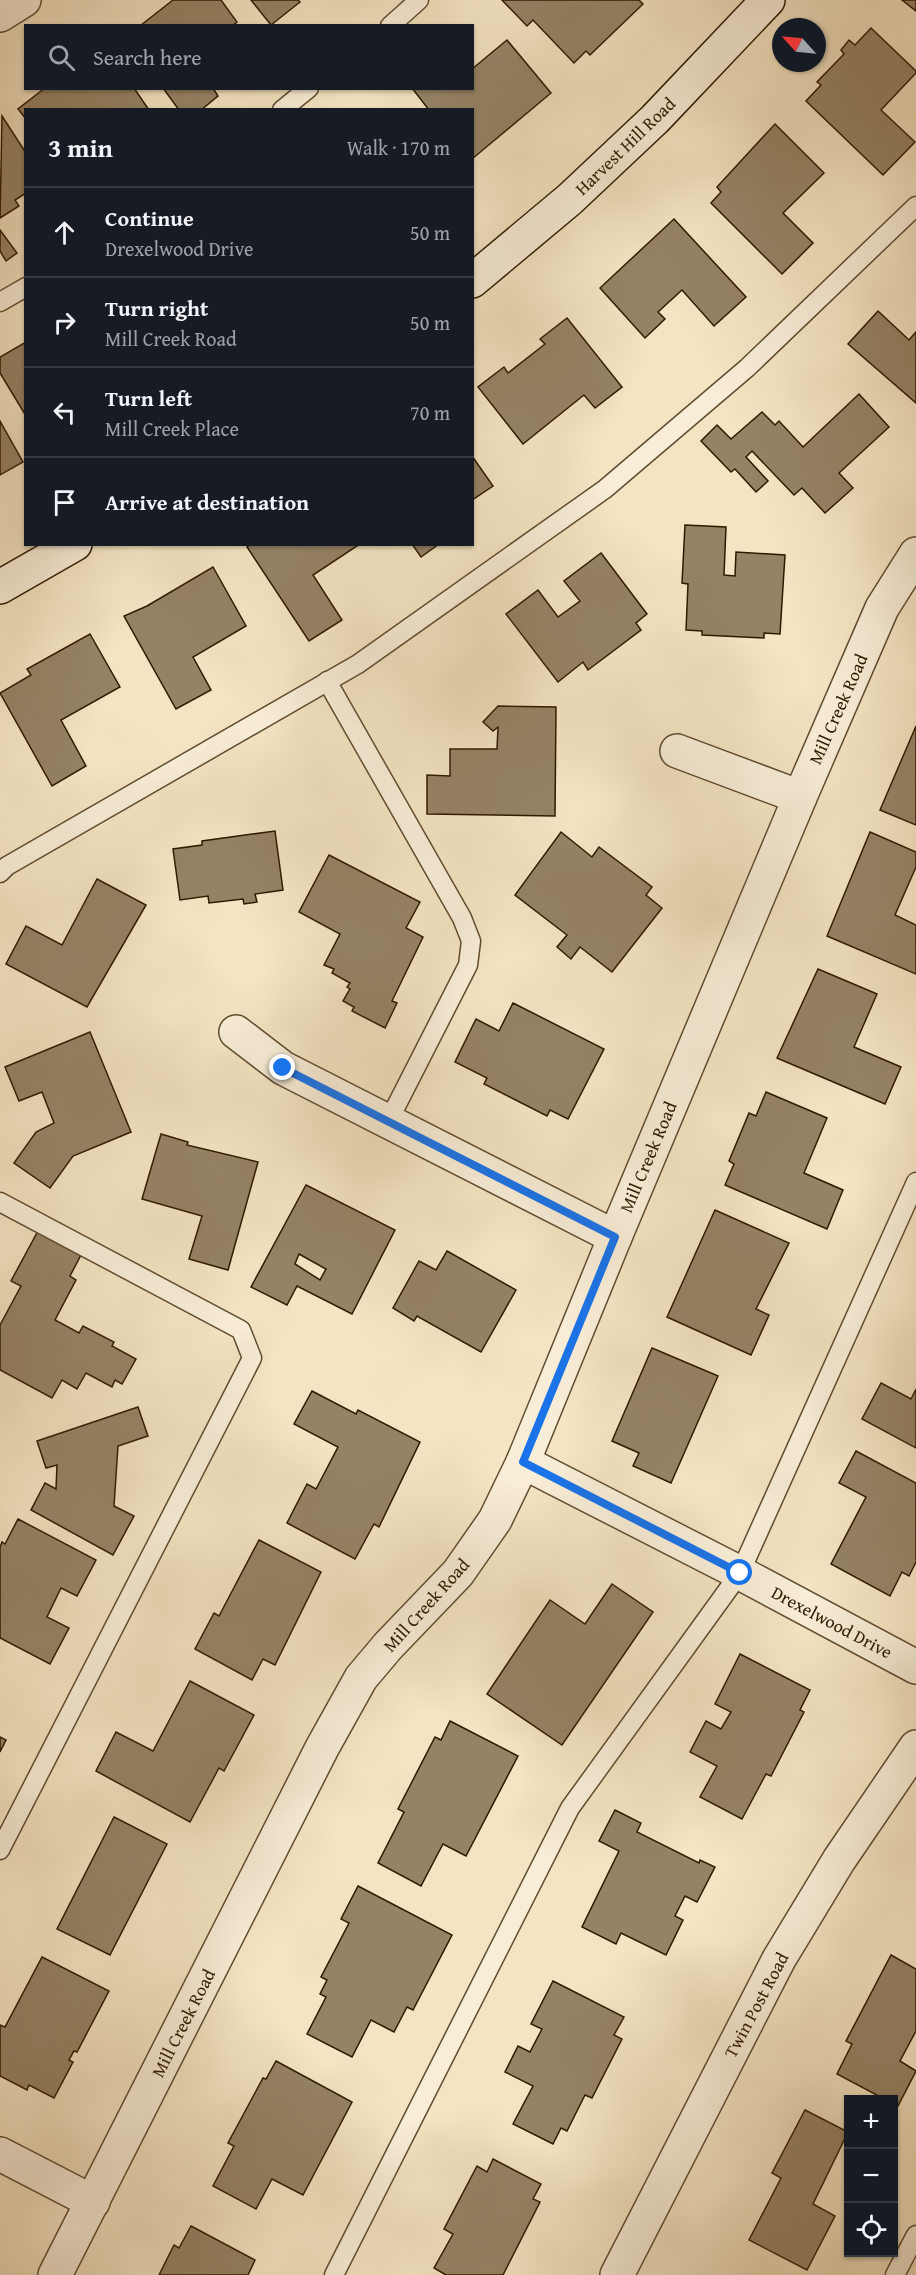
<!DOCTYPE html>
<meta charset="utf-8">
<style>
body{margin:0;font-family:"Gentium Book Plus",serif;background:#20242c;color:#f1f3f6}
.controls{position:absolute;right:18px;bottom:18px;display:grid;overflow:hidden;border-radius:0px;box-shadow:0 2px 4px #0004}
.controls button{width:54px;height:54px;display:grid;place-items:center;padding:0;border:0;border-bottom:2px solid #363941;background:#171b24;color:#f1f3f6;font:30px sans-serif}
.compass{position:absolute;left:772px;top:18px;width:54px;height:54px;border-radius:50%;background:#171b24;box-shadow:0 2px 4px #0004;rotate:297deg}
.stop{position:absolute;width:18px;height:18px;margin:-14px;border:4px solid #1a73e8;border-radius:50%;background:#fff}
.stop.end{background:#1a73e8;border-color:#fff;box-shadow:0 2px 6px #0008}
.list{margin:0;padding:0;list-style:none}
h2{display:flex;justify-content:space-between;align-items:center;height:78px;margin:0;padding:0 24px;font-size:26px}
h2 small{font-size:20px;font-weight:400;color:#9ea1a6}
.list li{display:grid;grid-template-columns:39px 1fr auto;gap:18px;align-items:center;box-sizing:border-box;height:90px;padding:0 24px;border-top:2px solid #363941}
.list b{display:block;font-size:22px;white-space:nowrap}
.list p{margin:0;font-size:20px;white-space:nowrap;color:#9ea1a6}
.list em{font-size:20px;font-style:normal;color:#9ea1a6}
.icon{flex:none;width:33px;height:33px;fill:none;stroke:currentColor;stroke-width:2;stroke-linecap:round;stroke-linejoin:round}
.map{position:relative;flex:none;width:916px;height:2275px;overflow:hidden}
.search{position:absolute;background:#171b24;box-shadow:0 2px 4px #0004;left:24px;top:24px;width:450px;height:66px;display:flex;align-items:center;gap:15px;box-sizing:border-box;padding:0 21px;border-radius:0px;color:#9ea1a6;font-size:22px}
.panel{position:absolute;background:#171b24;box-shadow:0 2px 4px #0004;left:24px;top:108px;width:450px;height:438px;border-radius:0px}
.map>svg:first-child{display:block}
.building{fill:#958365;stroke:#2f1a00;stroke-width:1.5;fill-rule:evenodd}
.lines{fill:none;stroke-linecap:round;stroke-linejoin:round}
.lane-casing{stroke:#604c30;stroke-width:21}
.street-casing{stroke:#604c30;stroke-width:36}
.secondary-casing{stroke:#2f1a00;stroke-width:36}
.lane{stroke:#f8edd7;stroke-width:18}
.street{stroke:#f8edd7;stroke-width:33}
.secondary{stroke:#f8edd7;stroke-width:33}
.route{stroke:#1a73e8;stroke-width:8}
.labels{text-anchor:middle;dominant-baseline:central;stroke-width:4.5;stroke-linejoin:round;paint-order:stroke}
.street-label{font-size:18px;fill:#2f1a00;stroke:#f8edd7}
</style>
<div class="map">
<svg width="916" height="2275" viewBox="0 0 916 2275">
<rect width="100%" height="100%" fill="#f4e4c2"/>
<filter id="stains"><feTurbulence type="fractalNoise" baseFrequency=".00333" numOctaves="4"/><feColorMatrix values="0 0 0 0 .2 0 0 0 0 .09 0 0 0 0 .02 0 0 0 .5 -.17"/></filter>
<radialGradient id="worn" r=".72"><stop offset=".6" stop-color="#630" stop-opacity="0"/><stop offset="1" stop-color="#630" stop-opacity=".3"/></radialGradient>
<!-- building -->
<g class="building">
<path d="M173,0h48l16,22 -5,4h-92z"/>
<path d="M251,0h47l2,2 -29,23z"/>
<path d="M502,0h137l4,4 -53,51 -4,-4 -12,12 -41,-43 -6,6z"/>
<path d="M902,0h14v11z"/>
<path d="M871,28l45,43v2l-35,37 34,32 -32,33 -77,-74 15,-16 -4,-3 27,-28 -3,-4 8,-10 6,5z"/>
<path d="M507,40l44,53 -79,66v-49h-43l-17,-22h60v-19z"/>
<path d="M45,88h89l15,22h-123v9l-8,-10z"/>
<path d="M163,88h50l5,8 -17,14h-22z"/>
<path d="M2,116l24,37v40l-11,7 4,6 -19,12z"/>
<path d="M775,124l49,49 -41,40 30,30 -31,31 -71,-71 10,-11 -4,-5z"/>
<path d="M674,219l72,78 -32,29 -32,-36 -24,22 7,7 -20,19 -45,-50z"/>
<path d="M0,230l17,23 -11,8 -6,-10z"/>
<path d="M878,311l31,29 7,-8v71l-68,-59z"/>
<path d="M567,318l55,69 -27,21 -11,-13 -61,49 -45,-57 26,-20 4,6 37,-29 -5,-5z"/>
<path d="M26,342v74l-26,-43v-16z"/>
<path d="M859,394l30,33 -50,46 14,15 -28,25 -23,-25 -8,7 -42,-44 -6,6 22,24 -12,11 -21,-23 -4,3 -30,-31 16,-16 14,14 31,-27 13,13 4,-4 24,26z"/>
<path d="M0,421l23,41 -23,13z"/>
<path d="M472,456l21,30 -21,14z"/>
<path d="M685,525l41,2 -2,48 11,1 1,-24 49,3 -5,79 -16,-1v5l-62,-3v-4l-16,-1 2,-46 -6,-1z"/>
<path d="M251,544h109l-47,31 29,45 -33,21 -62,-94z"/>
<path d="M412,544h27l-18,13z"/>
<path d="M601,553l46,61 -11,9 5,7 -53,40 -5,-8 -25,20 -52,-68 32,-24 20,27 22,-16 -16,-20z"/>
<path d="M213,567l33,59 -53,31 18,33 -35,19 -52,-93 23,-10z"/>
<path d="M90,634l30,53 -59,33 25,46 -34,20 -52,-93 31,-18 -4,-6z"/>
<path d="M498,706l58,1 -1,109 -128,-2v-39l23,1v-27h47l1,-22 -5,4 -10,-9z"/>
<path d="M916,726v99l-36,-15z"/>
<path d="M275,831l8,59 -28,4 2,8 -13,2 -1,-5 -34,4 -1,-7 -28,4 -7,-51 29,-4v-4z"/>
<path d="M561,832l31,25 7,-10 53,40 -6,8 16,13 -50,64 -32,-25 -9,12 -14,-12 10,-12 -52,-40z"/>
<path d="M870,832l46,20v15l-21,48 21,10v49l-89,-38z"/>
<path d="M329,855l91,47 -14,26 17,9 -31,64 5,2 -12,25 -33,-17 2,-4 -11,-6 7,-12 -3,-2 3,-4 -18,-10 2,-4 -10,-4 16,-31 -41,-22z"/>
<path d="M97,879l49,26 -59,102 -81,-43 20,-38 36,19z"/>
<path d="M818,969l59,25 -23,53 47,20 -16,37 -108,-46z"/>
<path d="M513,1003l91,46 -36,70 -18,-9 -3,6 -63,-32 3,-6 -32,-16 21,-43 23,12z"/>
<path d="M90,1032l41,100 -58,24 -23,32 -36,-25 22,-31 18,-9 -12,-31 -23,9 -14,-34z"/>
<path d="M766,1092l61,26 -23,55 39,17 -16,39 -102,-44 9,-21 -5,-3 20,-48 7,3z"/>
<path d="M161,1134l27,8 -1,3 71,17 -30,108 -39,-11 13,-43 -60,-17z"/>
<path d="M306,1185l89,45 -43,84 -55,-28 -10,19 -36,-18zM299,1254l27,15 -6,11 -25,-16z"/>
<path d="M715,1210l74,33 -33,66 13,6 -18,40 -84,-38z"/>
<path d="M39,1229l43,24 -12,23 6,4 -21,40 24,13 4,-7 31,16 -2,4 24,13 -14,25 -7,-4 -3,7 -26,-14 -9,16 -15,-9 -10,18 -52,-28v-45l21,-39 -10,-5z"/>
<path d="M447,1251l69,39 -35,62 -64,-36 -3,5 -21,-13 26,-47 17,9z"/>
<path d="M652,1348l66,28 -47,107 -38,-17 6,-13 -27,-12z"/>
<path d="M881,1383l30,16 5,-10v59l-54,-29z"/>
<path d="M312,1391l44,23 2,-4 62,32 -41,85 -5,-3 -19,35 -68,-36 20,-39 9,5 22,-42 -44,-23z"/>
<path d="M138,1407l10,29 -30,10 -4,60 20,10 -21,39 -82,-45 14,-27 11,6 1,-24 -11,3 -9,-27z"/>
<path d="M856,1451l60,32v79l-7,14 -7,-4 -12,24 -59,-32 35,-67 -27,-14z"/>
<path d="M18,1519l78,41 -19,36 -16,-8 -14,29 22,11 -19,36 -50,-26v-91l2,-5 3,2z"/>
<path d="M259,1540l62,32 -46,93 -12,-6 -11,21 -57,-31 19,-36 5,3z"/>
<path d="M612,1584l41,28 -91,133 -75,-51 63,-94 35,24z"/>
<path d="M740,1654l70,36 -10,20 4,2 -33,64 -5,-2 -24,45 -42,-22 17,-31 -27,-14 16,-31 15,8 10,-17 -16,-8z"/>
<path d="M190,1681l64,34 -30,56 -5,-3 -29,54 -94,-51 20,-39 37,19z"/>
<path d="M450,1721l68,35 -52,100 -23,-12 -22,42 -43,-23 26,-51 -6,-3 37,-72 6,3z"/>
<path d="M0,1737l6,3 -6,12z"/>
<path d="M615,1810l26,13 -4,9 62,31 1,-3 15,7 -18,35 -12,-6 -10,20 8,4 -17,35 -45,-22 -5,11 -34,-17 37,-76 -20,-10z"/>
<path d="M114,1817l53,27 -57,111 -53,-26z"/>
<path d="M358,1886l94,49 -39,75 -6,-3 -13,25 -23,-12 -19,37 -45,-23 19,-37 -6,-3 7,-14 -6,-3 28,-54 -8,-4z"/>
<path d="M891,1955l25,14v62l-16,30 16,10 -18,35 -4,-2v-4h-8l-49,-26 15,-30 -6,-3z"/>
<path d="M42,1957l67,34 -32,61 -3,-1 -5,9 4,2 -19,36 -25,-13 -2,5 -27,-14v-51l5,2z"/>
<path d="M553,1981l71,36 -10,18 8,4 -30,59 -7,-3 -18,36 -6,-3 -8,16 -40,-20 20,-38 -28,-14 13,-26 12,6 12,-23 -11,-5z"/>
<path d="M276,2061l76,41 -49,93 -31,-16 -16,30 -43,-23 21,-40 -6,-3 35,-65 3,1z"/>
<path d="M805,2110l43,22 -35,72 22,12 -28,54 -58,-30 32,-62 -9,-5z"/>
<path d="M493,2159l48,25 -8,15 7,3 -37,73h-57l-12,-7 19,-34 -9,-5 33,-63 10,6z"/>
<path d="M191,2226l64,34 -7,15h-89l15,-30 5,3z"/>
</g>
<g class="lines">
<defs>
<g id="lane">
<path d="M390,26l29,-26"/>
<path d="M282,110l27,-22"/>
<path d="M0,302l26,-15"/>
<path d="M327,681l135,237 9,23 -3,24 -80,157"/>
<path d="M0,873l7,-7 351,-202 247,-175 142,-121 169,-162"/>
<path d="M0,1202l241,128 11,28 -252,492"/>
<path d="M334,2275l236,-467 170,-235 176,-391"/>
<path d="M895,2275l21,-40"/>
</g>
<g id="street">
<path d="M0,15l24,-15"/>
<path d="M677,751l123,46"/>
<path d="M236,1032l47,36 332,169"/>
<path d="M523,1462l217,111 176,94"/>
<path d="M0,2154l93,48"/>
<path d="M55,2275l267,-527 39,-70 27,-32 70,-73 37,-53 28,-58 92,-225 185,-440 82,-189 34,-54"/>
<path d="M617,2275l162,-316 60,-99 77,-113"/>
</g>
<g id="secondary">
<path d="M472,281l98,-82 85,-80 113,-119"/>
<path d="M0,587l75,-43"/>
</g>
</defs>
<!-- lane casing -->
<use href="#lane" class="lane-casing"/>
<!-- street casing -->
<use href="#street" class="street-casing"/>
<!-- secondary casing -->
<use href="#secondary" class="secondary-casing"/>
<!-- lane -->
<use href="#lane" class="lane"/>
<!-- street -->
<use href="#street" class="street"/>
<!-- secondary -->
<use href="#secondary" class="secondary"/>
</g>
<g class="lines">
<!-- route -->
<path class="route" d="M283,1068l332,169 -92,225 217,111"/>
</g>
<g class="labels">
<!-- street labels -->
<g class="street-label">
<text transform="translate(625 146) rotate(-44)">Harvest Hill Road</text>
<text transform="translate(838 709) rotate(-66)">Mill Creek Road</text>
<text transform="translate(648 1157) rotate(-67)">Mill Creek Road</text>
<text transform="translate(426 1605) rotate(-48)">Mill Creek Road</text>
<text transform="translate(832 1622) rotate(28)">Drexelwood Drive</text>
<text transform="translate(756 2005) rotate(-62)">Twin Post Road</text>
<text transform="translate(183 2023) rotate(-63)">Mill Creek Road</text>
</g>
</g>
<rect width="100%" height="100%" filter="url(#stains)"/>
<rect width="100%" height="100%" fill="url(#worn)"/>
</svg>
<div class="controls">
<button>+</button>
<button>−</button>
<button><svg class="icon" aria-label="locate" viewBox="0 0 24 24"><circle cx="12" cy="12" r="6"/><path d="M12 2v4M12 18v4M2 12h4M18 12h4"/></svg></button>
</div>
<svg class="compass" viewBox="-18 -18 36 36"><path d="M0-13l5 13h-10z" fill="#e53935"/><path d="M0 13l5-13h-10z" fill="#9ea1a6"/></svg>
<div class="stop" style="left:740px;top:1573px"></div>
<div class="stop end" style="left:283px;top:1068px"></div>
<div class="search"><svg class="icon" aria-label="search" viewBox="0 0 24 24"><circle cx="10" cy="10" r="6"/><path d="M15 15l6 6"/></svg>Search here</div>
<section class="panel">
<h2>3 min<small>Walk · 170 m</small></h2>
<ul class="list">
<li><svg class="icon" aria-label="ahead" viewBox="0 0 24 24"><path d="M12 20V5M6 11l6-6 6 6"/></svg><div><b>Continue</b><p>Drexelwood Drive</p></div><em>50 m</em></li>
<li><svg class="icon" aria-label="right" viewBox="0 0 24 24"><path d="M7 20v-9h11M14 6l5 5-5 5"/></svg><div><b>Turn right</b><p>Mill Creek Road</p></div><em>50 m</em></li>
<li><svg class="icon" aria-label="left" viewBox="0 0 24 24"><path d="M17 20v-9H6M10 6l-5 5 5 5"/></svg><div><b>Turn left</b><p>Mill Creek Place</p></div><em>70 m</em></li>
<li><svg class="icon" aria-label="arrive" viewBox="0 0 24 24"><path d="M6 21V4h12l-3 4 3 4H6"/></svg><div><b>Arrive at destination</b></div></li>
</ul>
</section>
</div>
